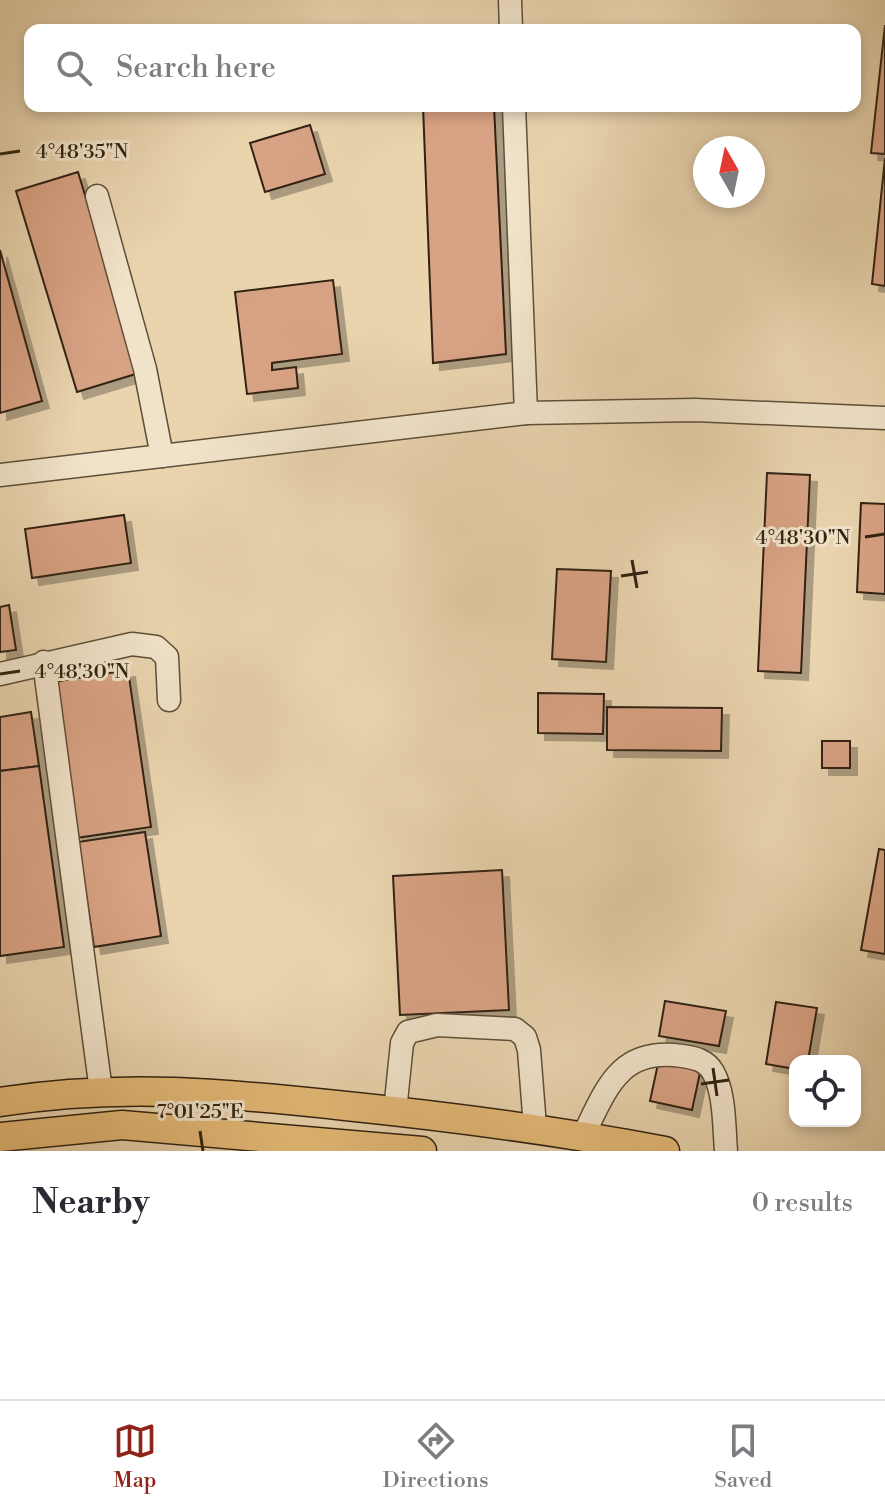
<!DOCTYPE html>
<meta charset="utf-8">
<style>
body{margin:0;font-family:"Libre Bodoni",serif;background:#f7f7f7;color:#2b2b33}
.controls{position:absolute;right:24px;bottom:24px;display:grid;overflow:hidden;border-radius:16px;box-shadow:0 4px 12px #0003}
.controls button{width:72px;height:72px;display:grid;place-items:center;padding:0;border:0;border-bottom:2px solid #e1e1e2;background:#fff;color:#2b2b33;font:40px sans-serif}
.compass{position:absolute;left:693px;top:136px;width:72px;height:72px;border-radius:50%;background:#fff;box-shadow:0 4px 12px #0003;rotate:351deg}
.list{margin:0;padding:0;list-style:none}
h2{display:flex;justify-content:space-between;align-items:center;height:104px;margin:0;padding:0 32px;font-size:34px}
h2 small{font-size:26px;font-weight:400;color:#7c7c81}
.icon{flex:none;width:44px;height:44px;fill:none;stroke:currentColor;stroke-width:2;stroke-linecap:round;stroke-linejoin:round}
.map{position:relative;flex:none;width:885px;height:1151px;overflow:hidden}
.search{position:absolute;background:#fff;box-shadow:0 4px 12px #0003;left:24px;right:24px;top:24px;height:88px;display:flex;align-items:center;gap:20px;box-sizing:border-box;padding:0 28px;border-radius:16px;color:#7c7c81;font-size:30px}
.sheet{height:248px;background:#fff}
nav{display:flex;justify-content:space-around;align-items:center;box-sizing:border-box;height:112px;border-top:2px solid #e1e1e2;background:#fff;font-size:22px;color:#7c7c81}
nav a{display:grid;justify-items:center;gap:4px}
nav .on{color:#8f2418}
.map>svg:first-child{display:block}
.building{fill:#d8a284;stroke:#302312;stroke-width:2;filter:url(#shadow)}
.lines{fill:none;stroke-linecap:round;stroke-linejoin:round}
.minor-casing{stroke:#5e4f39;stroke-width:25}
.major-casing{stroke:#302312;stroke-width:31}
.minor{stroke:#f1e3ca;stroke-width:22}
.major{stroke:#e4ba77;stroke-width:28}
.ticks{fill:none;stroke:#302312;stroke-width:3}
.ticks-label{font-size:20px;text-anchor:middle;fill:#302312;stroke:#f1e3ca;stroke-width:6;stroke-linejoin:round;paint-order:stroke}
</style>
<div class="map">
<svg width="885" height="1151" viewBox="0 0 885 1151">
<defs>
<filter id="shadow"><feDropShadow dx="7" dy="7" stdDeviation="0" flood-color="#0004"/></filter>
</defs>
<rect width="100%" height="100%" fill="#e9d4ae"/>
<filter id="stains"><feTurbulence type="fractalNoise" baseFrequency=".0025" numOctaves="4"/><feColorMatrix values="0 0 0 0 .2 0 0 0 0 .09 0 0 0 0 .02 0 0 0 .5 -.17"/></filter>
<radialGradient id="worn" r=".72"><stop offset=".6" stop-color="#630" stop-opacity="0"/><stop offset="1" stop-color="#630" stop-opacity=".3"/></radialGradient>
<!-- building -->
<g class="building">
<path d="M885,25v129l-14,-1z"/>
<path d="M423,106h71l12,248 -73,9z"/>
<path d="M310,125l15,49 -60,18 -15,-49z"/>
<path d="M885,158v128l-13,-2z"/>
<path d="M78,172l61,201 -62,19 -61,-201z"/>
<path d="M0,250l42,151 -42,12z"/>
<path d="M333,280l9,74 -70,9v7l24,-3 2,21 -51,6 -12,-102z"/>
<path d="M767,473l43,2 -9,198 -43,-2z"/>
<path d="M861,503l24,1v90l-28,-2z"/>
<path d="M124,515l7,48 -99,15 -7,-49z"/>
<path d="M557,569l54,2 -5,91 -54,-3z"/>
<path d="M9,605l7,45 -16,2v-45z"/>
<path d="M128,670l23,157 -75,11 -23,-156z"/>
<path d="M538,693l66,1 -1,40 -65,-1z"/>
<path d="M607,707l115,1 -1,43 -114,-1z"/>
<path d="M31,712l8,54 -39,5v-54z"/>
<rect x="822" y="741" width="28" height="27"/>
<path d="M39,766l25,181 -64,9v-185z"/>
<path d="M145,832l16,104 -67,11 -16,-105z"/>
<path d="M879,849l6,1v104l-24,-4z"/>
<path d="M502,870l7,140 -109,5 -7,-139z"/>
<path d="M665,1001l61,10 -7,35 -60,-10z"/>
<path d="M776,1002l41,6 -9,53h-13v8l-29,-5z"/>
<path d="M659,1059l42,9 -9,42 -42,-9z"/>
</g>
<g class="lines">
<defs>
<g id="minor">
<path d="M510,0l1,30"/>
<path d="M514,106l12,307"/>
<path d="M97,196l48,173 17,87"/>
<path d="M0,475l526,-62 169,-3 190,8"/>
<path d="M44,662l57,429"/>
<path d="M0,674l132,-30 24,3 11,10 2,43"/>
<path d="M395,1111l7,-68 6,-11 29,-7 78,4 10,8 4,13 6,77"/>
<path d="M583,1136c24,-49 37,-89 99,-80 13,2 24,4 31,16 12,21 11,55 13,79"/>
</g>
<g id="major">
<path d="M0,1102c121,-19 225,-9 346,4 107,11 213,25 319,45"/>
<path d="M0,1137l122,-12 300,26"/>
</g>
</defs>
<!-- minor casing -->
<use href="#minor" class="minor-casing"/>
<!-- major casing -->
<use href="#major" class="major-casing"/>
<!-- minor -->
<use href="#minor" class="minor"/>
<!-- major -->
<use href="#major" class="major"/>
</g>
<!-- ticks -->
<path class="ticks" d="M0,154l20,-3M865,537l20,-3M632,560l5,28M621,576l27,-4M0,674l20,-3M713,1068l4,28M701,1084l28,-4M200,1131l3,20"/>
<g class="ticks-label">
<text x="82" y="158">4°48'35"N</text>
<text x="803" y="544">4°48'30"N</text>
<text x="82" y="678">4°48'30"N</text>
<text x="200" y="1118">7°01'25"E</text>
</g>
<rect width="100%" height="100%" filter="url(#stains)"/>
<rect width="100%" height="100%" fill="url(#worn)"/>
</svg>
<div class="controls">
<button><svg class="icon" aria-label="locate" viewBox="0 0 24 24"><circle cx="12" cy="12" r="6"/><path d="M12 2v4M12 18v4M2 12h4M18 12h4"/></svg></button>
</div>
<svg class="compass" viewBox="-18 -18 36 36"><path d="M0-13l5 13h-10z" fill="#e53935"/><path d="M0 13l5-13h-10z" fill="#7c7c81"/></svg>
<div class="search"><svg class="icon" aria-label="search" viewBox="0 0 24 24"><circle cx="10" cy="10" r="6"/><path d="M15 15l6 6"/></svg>Search here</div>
</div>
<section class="sheet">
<h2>Nearby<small>0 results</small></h2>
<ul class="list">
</ul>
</section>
<nav>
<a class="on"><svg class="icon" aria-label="map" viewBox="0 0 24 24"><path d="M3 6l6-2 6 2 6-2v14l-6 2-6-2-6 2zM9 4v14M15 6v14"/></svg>Map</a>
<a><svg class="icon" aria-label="directions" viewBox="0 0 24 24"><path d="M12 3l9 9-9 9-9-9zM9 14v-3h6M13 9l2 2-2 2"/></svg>Directions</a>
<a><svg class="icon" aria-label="saved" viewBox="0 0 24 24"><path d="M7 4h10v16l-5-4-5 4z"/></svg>Saved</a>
</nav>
